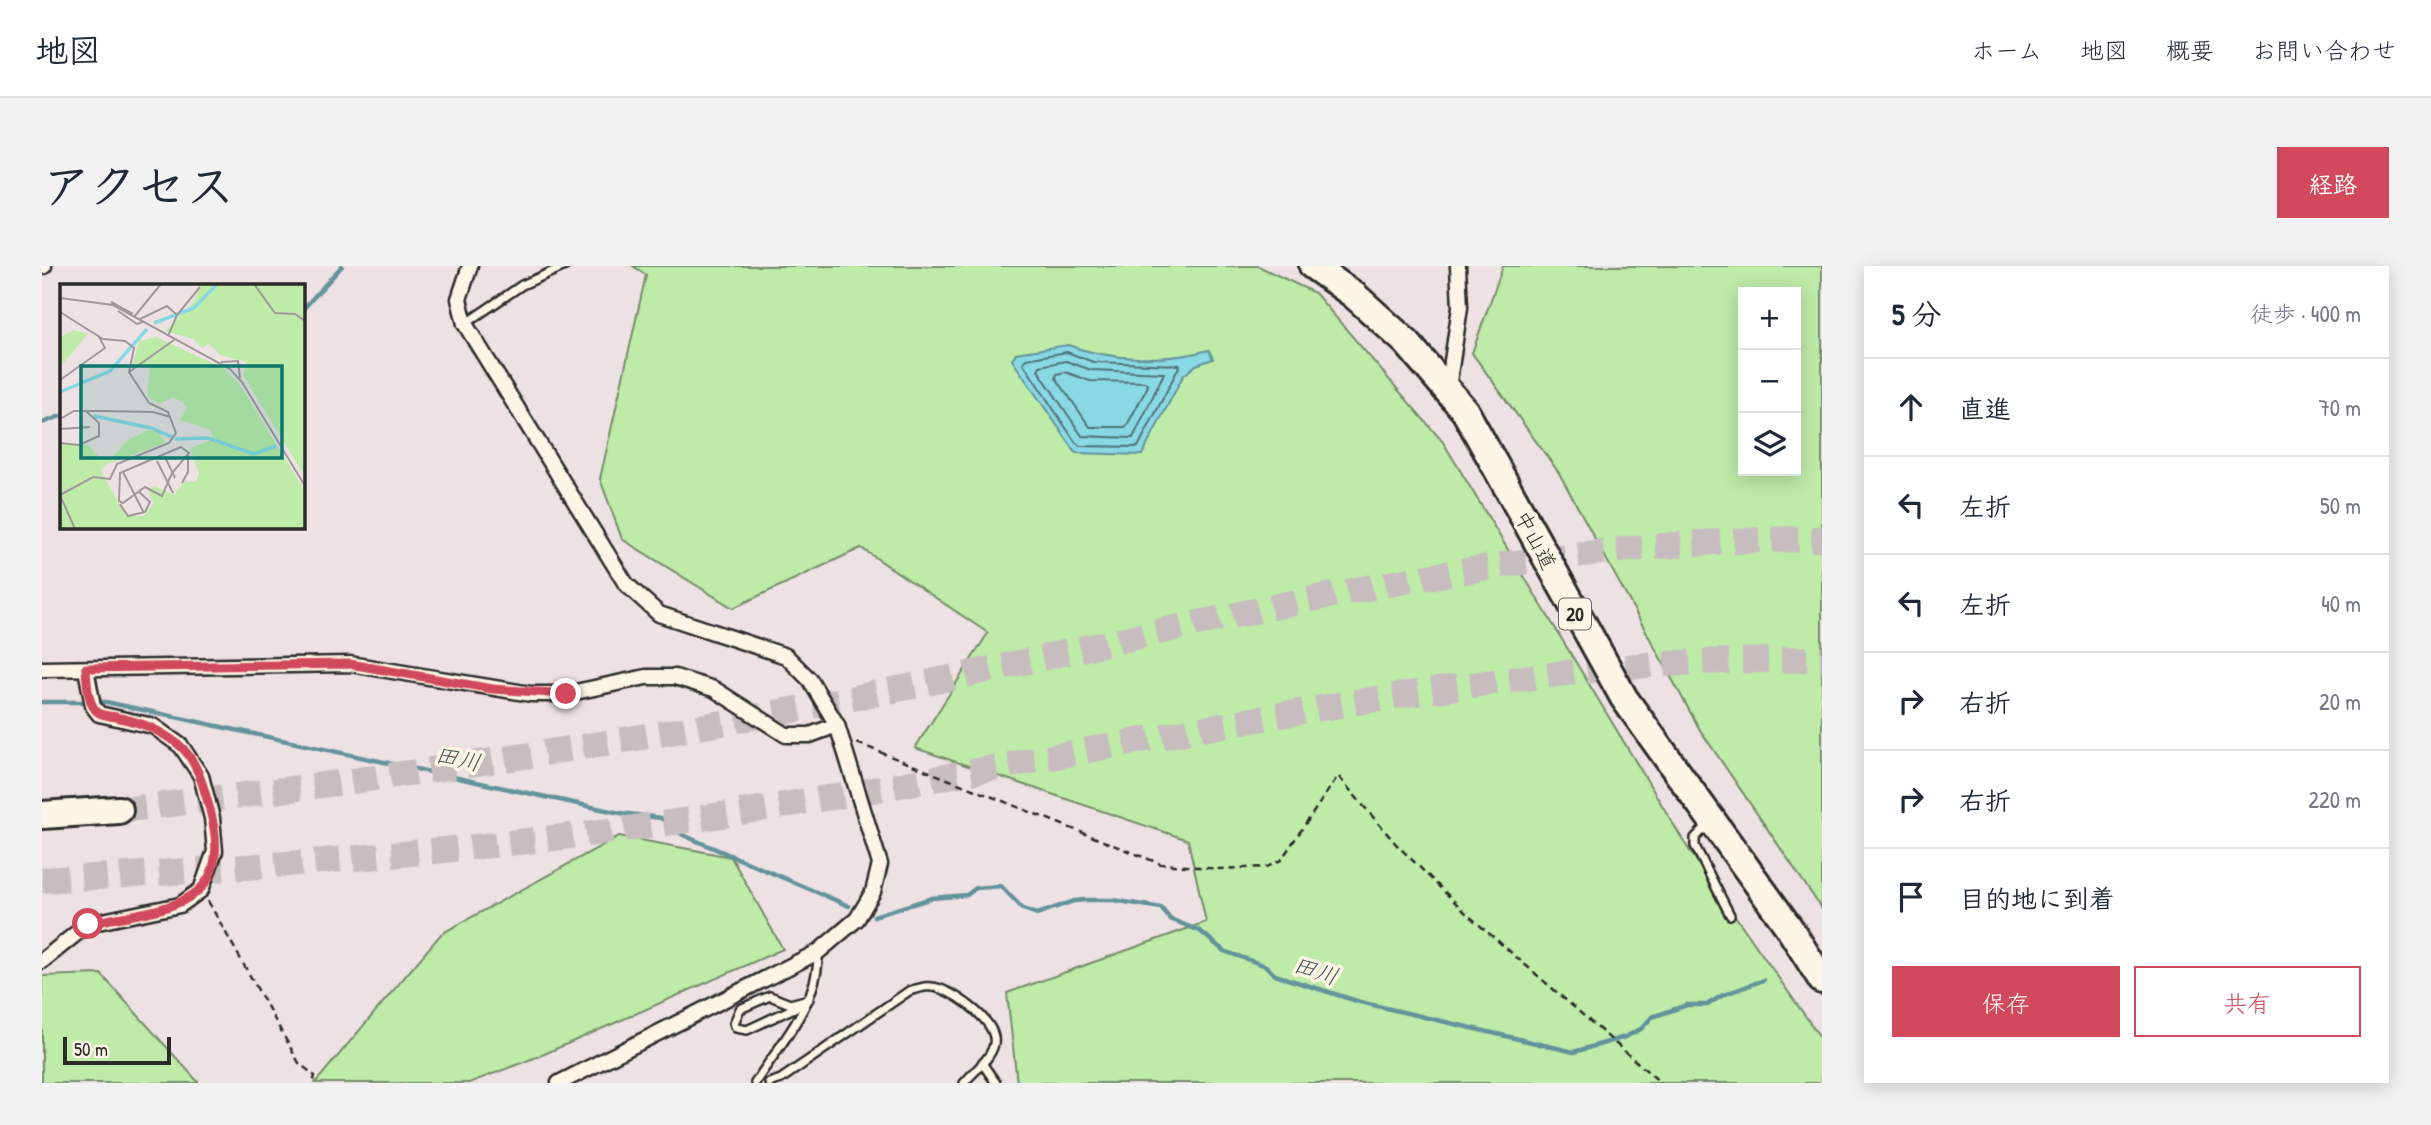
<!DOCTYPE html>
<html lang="ja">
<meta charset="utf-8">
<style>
body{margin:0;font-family:"Patrick Hand","Klee One",sans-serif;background:#f2f2f3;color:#1f2937}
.controls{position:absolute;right:21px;top:21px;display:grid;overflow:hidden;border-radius:0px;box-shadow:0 4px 18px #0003}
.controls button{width:63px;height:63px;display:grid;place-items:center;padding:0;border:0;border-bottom:2px solid #e0e1e3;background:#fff;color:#1f2937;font:35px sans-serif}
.scale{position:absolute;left:21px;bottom:18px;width:108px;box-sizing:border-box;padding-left:7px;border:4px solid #2b2b2b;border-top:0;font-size:19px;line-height:24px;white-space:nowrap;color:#2b2b2b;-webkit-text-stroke:5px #fcf5e5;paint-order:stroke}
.stop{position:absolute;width:21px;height:21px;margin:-16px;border:5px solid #d1495b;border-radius:50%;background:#fff}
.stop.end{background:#d1495b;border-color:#fff;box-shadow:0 2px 7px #0008}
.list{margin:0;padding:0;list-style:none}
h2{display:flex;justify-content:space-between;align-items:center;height:91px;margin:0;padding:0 28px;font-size:30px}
h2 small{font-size:23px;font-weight:400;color:#747a83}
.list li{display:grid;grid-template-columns:46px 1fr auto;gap:21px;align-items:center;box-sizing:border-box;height:98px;padding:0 28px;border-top:2px solid #e0e1e3}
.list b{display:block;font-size:26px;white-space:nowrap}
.list em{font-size:23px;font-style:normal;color:#747a83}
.actions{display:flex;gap:14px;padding:21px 28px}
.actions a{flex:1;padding:16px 0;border:2px solid #d1495b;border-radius:0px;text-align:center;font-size:24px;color:#d1495b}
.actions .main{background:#d1495b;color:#fff}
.icon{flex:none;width:38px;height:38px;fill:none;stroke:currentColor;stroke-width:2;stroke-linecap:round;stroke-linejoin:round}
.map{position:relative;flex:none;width:1780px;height:817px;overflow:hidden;border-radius:0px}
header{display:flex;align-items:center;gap:42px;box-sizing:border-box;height:98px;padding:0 35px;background:#fff;border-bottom:2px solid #e0e1e3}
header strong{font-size:33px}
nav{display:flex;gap:38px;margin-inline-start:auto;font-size:24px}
.intro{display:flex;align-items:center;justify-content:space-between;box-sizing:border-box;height:168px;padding:0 42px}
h1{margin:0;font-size:49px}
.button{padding:18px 32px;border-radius:0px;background:#d1495b;color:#fff;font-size:24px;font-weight:700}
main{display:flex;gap:42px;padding:0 42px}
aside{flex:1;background:#fff;border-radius:0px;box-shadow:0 4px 18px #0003}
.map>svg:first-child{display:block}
.green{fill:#beeba8;stroke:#748b6a;stroke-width:2;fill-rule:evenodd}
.water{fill:#89d9e5;stroke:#63939b;stroke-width:2}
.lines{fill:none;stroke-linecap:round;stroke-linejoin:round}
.shore{stroke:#517175;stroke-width:2}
.stream{stroke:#63939b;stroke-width:4.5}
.highway-tunnel{stroke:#c7bdbf;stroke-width:26;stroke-dasharray:26 13;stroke-linecap:butt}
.lane-casing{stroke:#2b2b2b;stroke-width:12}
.street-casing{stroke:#2b2b2b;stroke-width:19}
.highway-casing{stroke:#2b2b2b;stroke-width:32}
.path{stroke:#2b2b2b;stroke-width:2.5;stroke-dasharray:7 5;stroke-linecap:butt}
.lane{stroke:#fcf5e5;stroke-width:7}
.street{stroke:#fcf5e5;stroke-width:14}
.highway{stroke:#fcf5e5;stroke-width:26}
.route{stroke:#d1495b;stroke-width:9}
.labels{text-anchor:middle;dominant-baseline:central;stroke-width:7;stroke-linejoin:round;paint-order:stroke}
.shield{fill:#fcf5e5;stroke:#6a6863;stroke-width:2}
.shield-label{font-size:19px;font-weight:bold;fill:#2b2b2b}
.street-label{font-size:21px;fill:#2b2b2b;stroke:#fcf5e5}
.water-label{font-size:23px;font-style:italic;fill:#42565a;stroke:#fcf5e5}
.inset-river{fill:none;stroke:#89d9e5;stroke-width:3.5}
.inset-road{fill:none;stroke:#a0989a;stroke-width:2}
.view{fill:#0f766e;fill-opacity:0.15;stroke:#0f766e;stroke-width:3.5}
.inset-edge{fill:none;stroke:#2b2b2b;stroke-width:3.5}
</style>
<header>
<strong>地図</strong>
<nav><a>ホーム</a><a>地図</a><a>概要</a><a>お問い合わせ</a></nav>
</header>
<div class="intro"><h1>アクセス</h1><a class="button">経路</a></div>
<main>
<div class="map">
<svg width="1780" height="817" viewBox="0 0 1780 817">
<rect width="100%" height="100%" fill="#eee1e4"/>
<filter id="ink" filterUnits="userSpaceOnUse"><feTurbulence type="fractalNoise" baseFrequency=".0143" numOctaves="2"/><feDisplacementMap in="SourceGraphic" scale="14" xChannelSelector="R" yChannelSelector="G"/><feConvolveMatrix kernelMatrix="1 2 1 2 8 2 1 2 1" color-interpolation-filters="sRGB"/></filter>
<g filter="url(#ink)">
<!-- green -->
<g class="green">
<path d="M591,0h625l57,27 128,149 246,408 133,190v43h-805l-10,-90 199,-71 -18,-82 -273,-92 73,-115 -127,-85 -128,60 -111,-69 -22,-60 46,-204z"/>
<path d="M1461,0h319v643l-122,-179 -141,-257 -87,-120zM1754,26v179h-53v-179z"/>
<path d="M577,570l112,21 52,92 -241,106 -73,28h-154l126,-149z"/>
<path d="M59,708l98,109h-157v-107z"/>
</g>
<!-- water -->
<path class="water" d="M1026,79c42,16 98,17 141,5l4,9 -17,6 -13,11 -41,79 -66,-2 -64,-93 4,-7z"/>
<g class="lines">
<!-- shore -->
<g class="shore">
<path d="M1025,86l26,10 87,3 -42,82 -58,-1 -4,-3 -53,-80 3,-4z"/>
<path d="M1024,95l25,9 73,3 -31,65 -51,-2 -44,-66 2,-4z"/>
<path d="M1023,106l25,9 55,1 3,4 -22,41h-36l-34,-49 1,-4z"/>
</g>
<!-- stream -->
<g class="stream">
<path d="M261,43l39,-43"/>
<path d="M0,157l19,-7"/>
<path d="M0,436h64l514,111 41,5 22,17 166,71"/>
<path d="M832,650l58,-18 35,-3 9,-7 25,-2 22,23 14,5 37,-13 12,-1h27l48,8 9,11 30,12 24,20 42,15 9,9 85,27 214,50 51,-15 16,-8 11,-12 35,-12h20l16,-10 41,-15"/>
</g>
<!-- highway-tunnel -->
<g class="highway-tunnel">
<path d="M77,544c279,-32 556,-73 831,-132 288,-62 575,-139 872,-139"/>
<path d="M0,614c247,-14 492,-33 736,-74 282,-46 561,-112 846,-139 66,-6 132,-7 198,-8"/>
</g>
<defs>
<g id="lane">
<path d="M423,58l57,-39 43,-19"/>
<path d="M1666,559l-13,13v8l35,69"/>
<path d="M765,736l-60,28 -11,-2 -2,-5 6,-14 30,-13 20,8 19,-5"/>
<path d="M940,797l14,20"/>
<path d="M713,817c25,-39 65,-82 63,-131"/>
<path d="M727,817l12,-4 128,-88c11,-3 20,-7 32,-2 18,7 57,33 53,55 -3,15 -21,28 -30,39"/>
</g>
<g id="street">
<path d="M428,0l-11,33 6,25 161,260 33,30 127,42 24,24 27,45 43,139 -7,28 -16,27 -39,33 -259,131"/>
<path d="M0,1l2,-1"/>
<path d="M1406,122l12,-81 -2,-41"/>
<path d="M0,403l308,-5 181,30h35l80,-17h29l39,12 72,46h24l27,-10"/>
<path d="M0,695l46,-37 92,-19 21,-15 14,-39 -3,-33 -11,-42 -20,-30 -28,-20 -54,-12 -6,-8 -7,-37"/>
</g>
<g id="highway">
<path d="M1271,0l41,29 53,48 58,68 159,287 164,228 34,54"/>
<path d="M0,549l77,-5"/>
</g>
</defs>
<!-- lane casing -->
<use href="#lane" class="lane-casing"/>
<!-- street casing -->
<use href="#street" class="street-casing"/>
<!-- highway casing -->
<use href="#highway" class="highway-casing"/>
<!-- path -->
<g class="path">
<path d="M815,477l304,121 59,5 47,-2 14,-7 57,-84 58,68 72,71 193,168"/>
<path d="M166,635l91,162 16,13 -2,7"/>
</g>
<!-- lane -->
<use href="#lane" class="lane"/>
<!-- street -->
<use href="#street" class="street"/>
<!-- highway -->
<use href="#highway" class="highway"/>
</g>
</g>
<g class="lines" filter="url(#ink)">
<!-- route -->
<path class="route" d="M46,658c70,-17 150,-11 122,-114 -6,-22 -13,-51 -32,-66 -19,-14 -35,-21 -58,-26 -6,-2 -16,-2 -21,-5 -12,-7 -12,-32 -13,-45l264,-4 143,25 73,5"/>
</g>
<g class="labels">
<!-- shield labels -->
<rect class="shield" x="1517" y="332.5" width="32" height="31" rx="5"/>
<g class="shield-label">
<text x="1533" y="348">20</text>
</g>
<!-- street labels -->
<g class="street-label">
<text transform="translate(1494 274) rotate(62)">中山道</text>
</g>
<!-- water labels -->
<g class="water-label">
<text transform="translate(416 492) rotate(12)">田川</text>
<text transform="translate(1274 704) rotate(18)">田川</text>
</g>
</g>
<!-- overview -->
<g transform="translate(18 18)">
<rect width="245" height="245" fill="#eee1e4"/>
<path d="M137,0h108v193l-62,-102 4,-13 -27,-7 -11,-11 -7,4 -9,-9 -28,-8 27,-27 9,-18zM13,46l15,4 -28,33 2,-31zM96,53l69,32 15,16 65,106v38h-245v-85l28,1 12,13 11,1 16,-18 20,-11 12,2 6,11 -60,22 -4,6 25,45h18l10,-13 -6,-12 6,-5 20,9 11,-14 11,1 3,-9 -9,-25 23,-8 -2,-10 -31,-10 8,-13 -14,-10 -15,7 -12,-8 3,-30h-18l7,-25z" fill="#beeba8"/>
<path class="inset-river" d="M94,39l40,-15 22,-23M0,108l50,-21 37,-42M34,132l57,12 21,9M115,155l33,-1 46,16 22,-8"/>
<path class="inset-road" d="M129,0h49M194,0l21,29 20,1 10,7M0,14l53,7 117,64 12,13 63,104M51,18l22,12M58,27l19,13 6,-2M0,28l43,27 22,2 9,7 -5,24 20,31 19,9 8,21 -7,10 -52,21 -7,15 -17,-2 -33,18 15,34M74,33l27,-33M80,35l27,-13 10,9M108,52l9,-21 23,-28M161,78l17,-1 2,17M69,88l45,-32M0,96l45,-32 -7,-13M0,135l14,-8h27l52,1 18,5M0,145l30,-2M0,159l19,2 20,-9v-13l-13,-12M121,163l8,6 -17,20 -10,23 -17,-9 -22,16 -4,-2 1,-28zM105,173l10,21M97,177l16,32M63,188l21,41M122,199l6,-11v-17M60,220l8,12 17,-4 5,-10 -12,-11"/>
<path class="view" d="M21,82h201v92h-201z"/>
<rect width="245" height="245" class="inset-edge"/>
</g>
</svg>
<div class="controls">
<button>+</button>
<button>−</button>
<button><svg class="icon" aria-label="layers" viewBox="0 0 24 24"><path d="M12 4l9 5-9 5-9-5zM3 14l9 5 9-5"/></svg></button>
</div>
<div class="scale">50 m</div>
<div class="stop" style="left:46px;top:658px"></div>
<div class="stop end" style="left:524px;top:428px"></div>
</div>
<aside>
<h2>5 分<small>徒歩 · 400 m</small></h2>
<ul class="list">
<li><svg class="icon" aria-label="ahead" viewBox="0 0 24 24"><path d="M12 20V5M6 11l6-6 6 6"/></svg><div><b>直進</b></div><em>70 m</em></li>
<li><svg class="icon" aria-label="left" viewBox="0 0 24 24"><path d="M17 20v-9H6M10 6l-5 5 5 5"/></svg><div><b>左折</b></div><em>50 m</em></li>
<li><svg class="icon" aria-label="left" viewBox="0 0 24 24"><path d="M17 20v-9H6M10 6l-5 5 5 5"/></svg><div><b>左折</b></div><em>40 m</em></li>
<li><svg class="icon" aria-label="right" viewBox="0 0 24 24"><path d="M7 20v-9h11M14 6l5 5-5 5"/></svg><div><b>右折</b></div><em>20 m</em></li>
<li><svg class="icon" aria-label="right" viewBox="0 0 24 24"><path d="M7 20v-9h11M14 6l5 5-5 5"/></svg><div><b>右折</b></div><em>220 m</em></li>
<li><svg class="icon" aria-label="arrive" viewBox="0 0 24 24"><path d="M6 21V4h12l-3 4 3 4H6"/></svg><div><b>目的地に到着</b></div></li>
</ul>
<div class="actions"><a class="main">保存</a><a>共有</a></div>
</aside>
</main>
